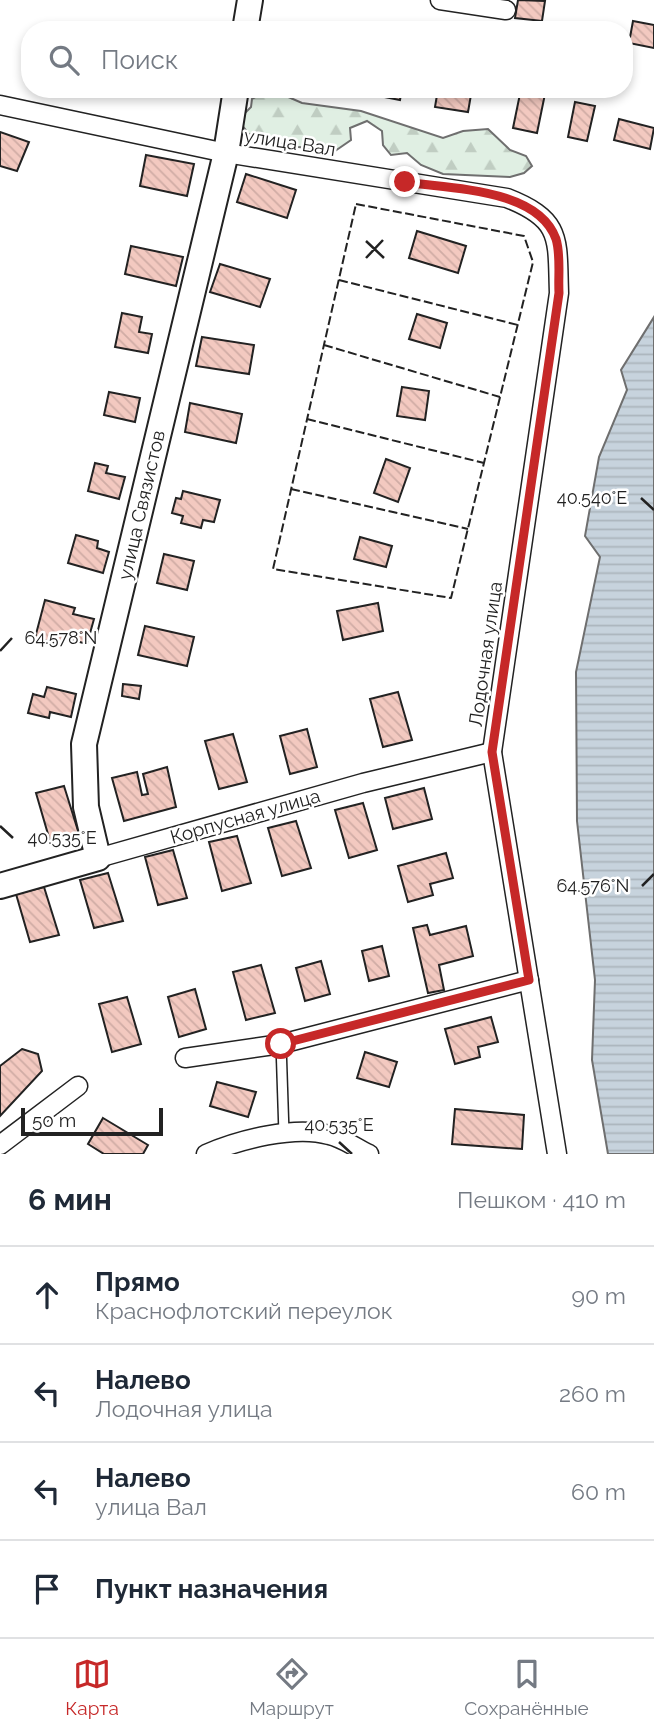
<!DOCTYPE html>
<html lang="ru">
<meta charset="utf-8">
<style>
body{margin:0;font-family:Raleway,sans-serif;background:#f6f6f7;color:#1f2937}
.scale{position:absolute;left:21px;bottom:18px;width:142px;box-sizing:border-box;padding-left:7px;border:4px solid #222;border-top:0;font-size:19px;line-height:24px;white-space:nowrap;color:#222;-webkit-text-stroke:5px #fff;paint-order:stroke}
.stop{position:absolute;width:21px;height:21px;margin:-16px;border:5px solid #c62828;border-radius:50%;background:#fff}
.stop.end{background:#c62828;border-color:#fff;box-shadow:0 2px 7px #0008}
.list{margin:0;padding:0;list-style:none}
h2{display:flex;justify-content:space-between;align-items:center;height:91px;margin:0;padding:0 28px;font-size:30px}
h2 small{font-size:23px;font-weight:400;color:#747a83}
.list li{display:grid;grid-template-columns:46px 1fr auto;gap:21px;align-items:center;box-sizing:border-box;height:98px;padding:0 28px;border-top:2px solid #e0e1e3}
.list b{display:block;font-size:26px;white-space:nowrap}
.list p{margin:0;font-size:23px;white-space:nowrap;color:#747a83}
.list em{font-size:23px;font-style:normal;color:#747a83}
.icon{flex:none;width:38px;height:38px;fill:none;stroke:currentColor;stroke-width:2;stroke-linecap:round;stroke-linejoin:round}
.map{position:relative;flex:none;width:654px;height:1154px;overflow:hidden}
.search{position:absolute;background:#fff;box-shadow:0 4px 10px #0003;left:21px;right:21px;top:21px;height:77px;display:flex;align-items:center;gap:18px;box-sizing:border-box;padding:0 24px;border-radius:28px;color:#747a83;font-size:26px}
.sheet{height:483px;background:#fff}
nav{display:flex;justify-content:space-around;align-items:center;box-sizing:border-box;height:98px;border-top:2px solid #e0e1e3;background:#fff;font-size:19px;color:#747a83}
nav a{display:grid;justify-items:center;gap:4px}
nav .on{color:#c62828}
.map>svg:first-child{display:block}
.forest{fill:url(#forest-firs);stroke:#6f6f6f;stroke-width:2}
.water{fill:url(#water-rules);stroke:#6f6f6f;stroke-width:2}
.building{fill:url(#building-back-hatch);stroke:#222;stroke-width:2}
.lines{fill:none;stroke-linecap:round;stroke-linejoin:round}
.lane-casing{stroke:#222;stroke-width:12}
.street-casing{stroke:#222;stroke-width:21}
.secondary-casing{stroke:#222;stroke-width:28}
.lane{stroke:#fff;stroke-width:9}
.street{stroke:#fff;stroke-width:18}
.secondary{stroke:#fff;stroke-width:24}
.fence{stroke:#222;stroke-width:2;stroke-dasharray:9 3.5;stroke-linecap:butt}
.route{stroke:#c62828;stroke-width:9}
.ticks{fill:none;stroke:#222;stroke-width:2.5}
.labels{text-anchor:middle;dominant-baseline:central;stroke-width:5;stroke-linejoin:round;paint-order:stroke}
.street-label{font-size:19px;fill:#222;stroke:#fff}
.ticks-label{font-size:18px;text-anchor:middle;fill:#222;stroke:#fff;stroke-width:5;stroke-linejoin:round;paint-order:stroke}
</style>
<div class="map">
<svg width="654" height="1154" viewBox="0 0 654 1154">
<defs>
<pattern id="forest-firs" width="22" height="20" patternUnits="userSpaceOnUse" patternTransform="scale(1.75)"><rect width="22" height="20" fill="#e0efe3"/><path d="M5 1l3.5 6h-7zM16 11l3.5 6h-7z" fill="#c0cdc2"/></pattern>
<pattern id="water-rules" width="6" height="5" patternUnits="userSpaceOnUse" patternTransform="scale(1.75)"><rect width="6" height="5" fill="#c7d3dd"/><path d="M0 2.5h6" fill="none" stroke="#abb5bd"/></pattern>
<pattern id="building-back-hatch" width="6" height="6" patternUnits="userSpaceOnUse" patternTransform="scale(1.75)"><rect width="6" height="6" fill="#f3c9c0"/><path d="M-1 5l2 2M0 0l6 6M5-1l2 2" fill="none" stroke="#d0aca5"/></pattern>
</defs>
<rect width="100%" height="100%" fill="#fff"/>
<!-- forest -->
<path class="forest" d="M270,89l32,14 59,8 82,27 20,-7 25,-2 22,21 16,6 6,10 -8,7 -14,4 -67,-3 -22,-9 -14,-12 -16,2 -8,-10 -1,-14 -15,-10 -17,7 1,12 -16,11 -46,-5 -40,-12 -11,-14 13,-13 1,-8z"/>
<!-- water -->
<path class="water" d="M654,317v837h-46l-16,-94 3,-80 -18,-159 -1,-149 24,-115 -15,-21 14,-79 28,-67 -6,-20z"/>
<!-- building -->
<g class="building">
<path d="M518,0l27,1 -3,20 -27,-3z"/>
<path d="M633,21l21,4v23l-25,-5z"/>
<path d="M375,89h27l-2,11 -26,-5z"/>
<path d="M438,89h34l-4,23 -33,-5z"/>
<path d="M521,89h25l-9,44 -24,-5z"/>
<path d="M575,102l20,4 -8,35 -19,-4z"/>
<path d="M619,119l35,9 -4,21 -36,-9z"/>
<path d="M0,132l29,10 -12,29 -17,-5z"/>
<path d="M146,155l48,9 -7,32 -47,-10z"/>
<path d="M246,174l50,16 -9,28 -50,-16z"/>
<path d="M417,231l49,15 -8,27 -49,-15z"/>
<path d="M131,246l52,11 -7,29 -51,-12z"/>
<path d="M220,264l50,15 -10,28 -50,-15z"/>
<path d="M122,313l20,4 -3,15 13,2 -4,19 -33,-6z"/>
<path d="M417,314l30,9 -7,25 -31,-9z"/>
<path d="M202,337l52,8 -5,29 -53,-8z"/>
<path d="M402,387l27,4 -4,29 -28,-4z"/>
<path d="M109,392l31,6 -5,24 -31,-7z"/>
<path d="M190,403l52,11 -6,29 -51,-11z"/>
<path d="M386,459l24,9 -12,34 -24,-9z"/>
<path d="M95,463l13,3 -2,7 19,4 -6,22 -31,-8z"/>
<path d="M183,491l37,9 -6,22 -11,-2 -2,8 -20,-5 2,-7 -11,-3 4,-15 5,1z"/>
<path d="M76,535l22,6 -1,7 12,4 -6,21 -35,-10z"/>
<path d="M360,537l32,9 -6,21 -32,-8z"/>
<path d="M164,554l30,7 -7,29 -30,-7z"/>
<path d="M45,600l30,8 -2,6 21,5 -7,25 -22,-6 -2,7 -28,-7z"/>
<path d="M378,603l5,28 -40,9 -6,-29z"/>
<path d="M145,626l49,11 -7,29 -49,-11z"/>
<path d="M123,684l18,2 -2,13 -17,-3z"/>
<path d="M47,687l29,7 -5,23 -21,-5 -1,6 -21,-5 5,-19 11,3z"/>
<path d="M398,692l14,48 -29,7 -13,-48z"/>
<path d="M307,729l10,38 -27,7 -10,-38z"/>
<path d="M233,734l14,48 -28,7 -14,-48z"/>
<path d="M167,767l9,40 -52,14 -12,-43 25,-6 5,23 6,-1 -5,-20z"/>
<path d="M64,786l15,48 -29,7 -14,-48z"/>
<path d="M424,788l8,31 -39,10 -8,-31z"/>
<path d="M363,803l14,47 -28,8 -14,-48z"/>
<path d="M296,821l15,47 -29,8 -14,-48z"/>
<path d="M237,836l14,47 -29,8 -13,-49z"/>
<path d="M173,850l14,48 -29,7 -13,-48z"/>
<path d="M446,853l7,25 -23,6 3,11 -25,7 -10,-36z"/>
<path d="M108,873l15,48 -29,7 -14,-48z"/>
<path d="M44,887l15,48 -29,7 -14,-48z"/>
<path d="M427,925l3,10 36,-9 7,30 -34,9 5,25 -16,3 -15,-65z"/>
<path d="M382,946l7,30 -20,5 -7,-30z"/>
<path d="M321,961l9,33 -25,7 -9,-33z"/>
<path d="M261,965l14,48 -29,7 -13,-48z"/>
<path d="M195,989l11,40 -27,8 -11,-40z"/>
<path d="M127,997l14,47 -29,8 -13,-48z"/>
<path d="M491,1017l7,25 -20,5 2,10 -25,7 -10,-35z"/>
<path d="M22,1049l16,5 4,17 -42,45v-50z"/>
<path d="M365,1052l32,10 -8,25 -32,-9z"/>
<path d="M217,1082l39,10 -8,25 -38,-11z"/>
<path d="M455,1109l69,6 -2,34 -70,-5z"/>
<path d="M103,1118l45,27 -5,9h-39l-16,-10z"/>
</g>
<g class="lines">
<defs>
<path id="lane" d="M281,1044l3,90"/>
<g id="street">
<path d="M440,0l66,10"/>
<path d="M0,105l226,48 281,45c56,22 50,41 52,95l-67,459 65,402"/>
<path d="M98,858l265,-75 129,-31"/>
<path d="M185,1058l96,-14 248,-64"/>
<path d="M0,1145l78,-59"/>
<path d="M206,1154c32,-14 89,-29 123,-19 14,3 27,13 40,19"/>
</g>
<g id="secondary">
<path d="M245,30l5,-30"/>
<path d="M0,886l98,-28 -12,-51 -2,-63 142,-591 10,-64"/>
</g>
</defs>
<!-- lane casing -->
<use href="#lane" class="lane-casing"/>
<!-- street casing -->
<use href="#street" class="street-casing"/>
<!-- secondary casing -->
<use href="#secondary" class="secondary-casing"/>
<!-- lane -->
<use href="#lane" class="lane"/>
<!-- street -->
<use href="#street" class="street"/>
<!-- secondary -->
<use href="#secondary" class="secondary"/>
<!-- fence -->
<g class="fence">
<path d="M356,204l168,32 9,26 -82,336 -178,-29z"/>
<path d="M339,280l179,45"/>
<path d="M324,345l176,52"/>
<path d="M307,419l177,44"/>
<path d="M291,489l177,40"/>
</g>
</g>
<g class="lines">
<!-- route -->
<path class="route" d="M281,1044l248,-64 -37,-228 67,-459c-1,-17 2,-38 -3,-54 -18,-51 -106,-50 -151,-57"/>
</g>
<!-- ticks -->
<path class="ticks" d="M366,241l18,17M366,258l17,-18M641,498l13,12M0,651l12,-13M0,826l13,12M642,886l12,-12M339,1142l13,12"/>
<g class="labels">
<!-- street labels -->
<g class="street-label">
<text transform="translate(290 142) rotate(9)">улица Вал</text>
<text transform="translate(141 505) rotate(-77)">улица Связистов</text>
<text transform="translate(485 654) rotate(-82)">Лодочная улица</text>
<text transform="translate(245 816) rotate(-16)">Корпусная улица</text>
</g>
</g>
<g class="ticks-label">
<text x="592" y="504">40.540°E</text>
<text x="61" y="644">64.578°N</text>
<text x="62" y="844">40.535°E</text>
<text x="593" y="892">64.576°N</text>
<text x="339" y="1131">40.535°E</text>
</g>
</svg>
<div class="scale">50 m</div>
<div class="stop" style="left:281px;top:1044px"></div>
<div class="stop end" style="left:405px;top:182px"></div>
<div class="search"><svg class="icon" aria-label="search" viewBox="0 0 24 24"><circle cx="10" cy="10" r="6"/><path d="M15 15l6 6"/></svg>Поиск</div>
</div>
<section class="sheet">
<h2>6 мин<small>Пешком · 410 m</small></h2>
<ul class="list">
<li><svg class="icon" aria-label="ahead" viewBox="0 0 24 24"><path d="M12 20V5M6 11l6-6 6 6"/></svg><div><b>Прямо</b><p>Краснофлотский переулок</p></div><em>90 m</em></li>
<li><svg class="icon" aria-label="left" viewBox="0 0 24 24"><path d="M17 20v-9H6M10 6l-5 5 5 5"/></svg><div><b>Налево</b><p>Лодочная улица</p></div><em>260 m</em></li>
<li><svg class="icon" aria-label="left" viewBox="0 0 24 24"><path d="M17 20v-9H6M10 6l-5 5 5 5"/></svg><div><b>Налево</b><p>улица Вал</p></div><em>60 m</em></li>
<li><svg class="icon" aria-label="arrive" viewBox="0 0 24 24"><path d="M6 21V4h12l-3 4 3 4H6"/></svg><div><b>Пункт назначения</b></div></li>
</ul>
</section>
<nav>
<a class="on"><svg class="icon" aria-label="map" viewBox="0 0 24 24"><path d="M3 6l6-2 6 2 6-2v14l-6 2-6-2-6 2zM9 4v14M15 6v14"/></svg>Карта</a>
<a><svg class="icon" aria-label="directions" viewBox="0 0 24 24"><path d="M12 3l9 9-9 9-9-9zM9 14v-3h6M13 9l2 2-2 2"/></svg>Маршрут</a>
<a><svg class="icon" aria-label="saved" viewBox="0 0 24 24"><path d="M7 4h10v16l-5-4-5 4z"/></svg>Сохранённые</a>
</nav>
